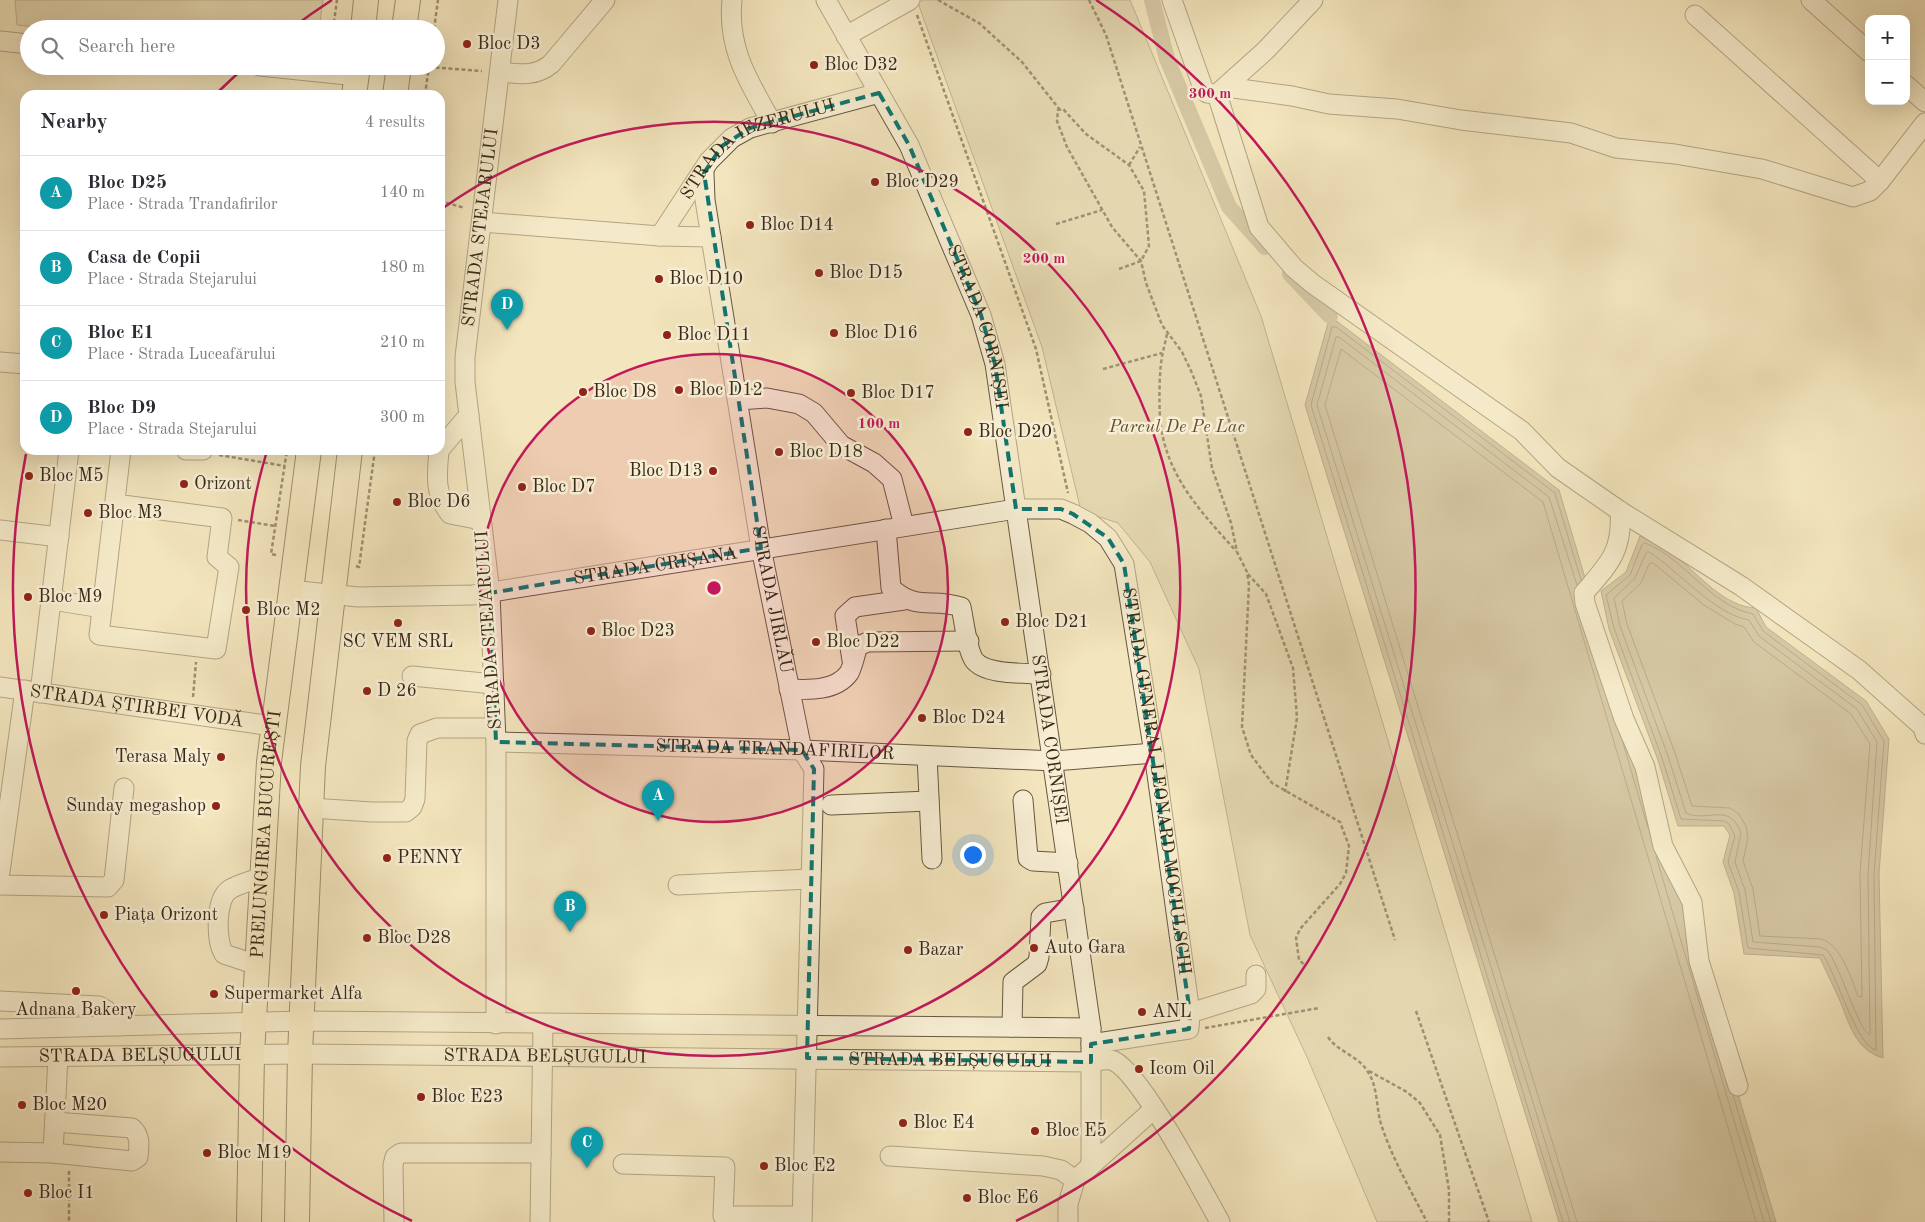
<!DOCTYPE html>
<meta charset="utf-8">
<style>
body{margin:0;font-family:"Old Standard TT",serif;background:#f2f2f3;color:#2b2b33}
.controls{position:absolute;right:15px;top:15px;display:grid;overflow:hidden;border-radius:10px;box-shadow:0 5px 20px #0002}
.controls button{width:45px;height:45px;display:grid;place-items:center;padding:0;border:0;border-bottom:1px solid #e1e1e2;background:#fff;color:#2b2b33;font:25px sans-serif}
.you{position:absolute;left:972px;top:854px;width:18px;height:18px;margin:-12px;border:4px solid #fff;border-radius:50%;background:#1a73e8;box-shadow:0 0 0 8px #1a73e833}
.badge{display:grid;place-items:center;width:32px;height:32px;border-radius:50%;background:#0f766e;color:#fff;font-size:16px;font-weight:700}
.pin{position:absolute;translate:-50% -41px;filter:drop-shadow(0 1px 2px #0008)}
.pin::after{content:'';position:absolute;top:26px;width:18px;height:15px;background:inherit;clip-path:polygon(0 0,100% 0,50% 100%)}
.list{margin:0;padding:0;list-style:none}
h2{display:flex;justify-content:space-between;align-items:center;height:65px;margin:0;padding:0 20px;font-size:21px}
h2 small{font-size:16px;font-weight:400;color:#7c7c81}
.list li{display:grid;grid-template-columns:32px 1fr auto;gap:15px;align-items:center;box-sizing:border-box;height:75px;padding:0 20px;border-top:1px solid #e1e1e2}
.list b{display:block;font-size:19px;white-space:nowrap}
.list p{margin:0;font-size:16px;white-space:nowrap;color:#7c7c81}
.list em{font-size:16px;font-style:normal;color:#7c7c81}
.icon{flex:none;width:28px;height:28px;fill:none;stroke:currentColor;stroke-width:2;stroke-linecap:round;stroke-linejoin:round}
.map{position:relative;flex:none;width:1925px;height:1222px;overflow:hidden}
.search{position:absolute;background:#fff;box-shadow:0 5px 20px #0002;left:20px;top:20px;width:425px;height:55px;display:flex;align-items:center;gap:12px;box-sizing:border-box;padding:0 18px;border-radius:28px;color:#7c7c81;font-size:19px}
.panel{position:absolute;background:#fff;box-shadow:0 5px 20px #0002;left:20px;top:90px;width:425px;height:365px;border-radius:15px}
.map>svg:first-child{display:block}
.green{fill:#d3c5a1;stroke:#86775c}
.water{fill:#b4a585;stroke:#837359}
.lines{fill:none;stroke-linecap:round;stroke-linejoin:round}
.shore{stroke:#76674e;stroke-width:1}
.canal{stroke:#b4a585;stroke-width:16}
.minor-casing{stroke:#685841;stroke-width:21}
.major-casing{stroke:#392918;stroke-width:26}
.path{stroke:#392918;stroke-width:2.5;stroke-dasharray:4 2.5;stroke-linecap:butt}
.minor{stroke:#f7eed4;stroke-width:19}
.major{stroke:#f3e5bd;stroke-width:24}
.marked{fill:none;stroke:#0f766e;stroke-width:4;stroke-dasharray:10 6;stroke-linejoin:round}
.ring{fill:none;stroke:#c2185b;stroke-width:2.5}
.poi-dot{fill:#8f2418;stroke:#f7eed4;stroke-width:2}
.labels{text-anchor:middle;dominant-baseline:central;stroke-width:5;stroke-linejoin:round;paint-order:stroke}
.poi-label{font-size:18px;fill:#392918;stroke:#f7eed4;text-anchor:start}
.street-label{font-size:18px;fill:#392918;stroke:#f7eed4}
.park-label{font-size:18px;font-style:italic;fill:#60503a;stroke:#f7eed4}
.centre{fill:#c2185b;stroke:#f7eed4;stroke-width:2.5}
.ring-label{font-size:15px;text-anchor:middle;font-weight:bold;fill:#c2185b;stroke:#f7eed4;stroke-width:5;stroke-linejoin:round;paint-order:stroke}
</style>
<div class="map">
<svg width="1925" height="1222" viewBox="0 0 1925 1222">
<rect width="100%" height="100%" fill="#f3e5bd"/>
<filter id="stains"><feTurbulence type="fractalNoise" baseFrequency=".004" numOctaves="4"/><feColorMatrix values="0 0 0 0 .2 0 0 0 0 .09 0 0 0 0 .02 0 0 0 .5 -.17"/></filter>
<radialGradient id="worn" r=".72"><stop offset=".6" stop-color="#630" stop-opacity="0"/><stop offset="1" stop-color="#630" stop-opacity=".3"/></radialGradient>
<!-- green -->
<g class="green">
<path d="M15,0h308l-4,29h-263l-39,-4z"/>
<path d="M923,0h207l131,316 271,906h-155l-70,-165 -57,-122 -51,-266 -49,-107 -32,-39 -37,-12 -39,-164 -124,-344z"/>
</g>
<!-- water -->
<g class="water">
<path d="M1330,316l229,174 217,732h-217l-254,-817z"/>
<path d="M1640,536c13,5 25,12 37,21 23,19 48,50 79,51l10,19 100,74 23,38 -10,135 4,184c-27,-8 -33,-32 -43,-57 -6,-14 -14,-29 -20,-43l-76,-4 -10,-61 -11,-31 7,-27 -6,-9h-46l-20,-66 -49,-131 -8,-38 25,-19z"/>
</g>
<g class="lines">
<!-- shore -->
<g class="shore">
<path d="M1645,543c41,16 64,62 108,71l10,17 99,74 22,36 -10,133 2,176c-19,-3 -40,-77 -53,-95l-75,-7 -9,-56 -11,-30 7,-26 -6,-12 -5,-3 -43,-2 -19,-61 -48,-130 -8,-33 24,-20 12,-30z"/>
<path d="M1649,552c30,19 65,62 100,68l10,16 98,73 20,33 -9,132 2,161c-12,-5 -30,-70 -43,-85l-7,-3 -67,-5 -8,-52 -10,-28 6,-29c-12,-32 -33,-10 -55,-20l-18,-57 -48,-130 -6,-28 21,-20 11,-25z"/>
<path d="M1653,563l51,42 31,19 9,3 10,15 97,72 19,30 -10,129 2,124 -4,-1c-7,-17 -17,-52 -37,-57l-61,-3 -7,-47 -10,-28 5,-23 -2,-12 -7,-12 -9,-6 -38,-2 -17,-53 -48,-129 -5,-23 19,-18 8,-19z"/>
<path d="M1623,743l25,85"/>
<path d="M1656,856l108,366"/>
<path d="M1733,1095l38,127"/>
<path d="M1563,1222l-252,-817 21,-78h4l219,166 26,87"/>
<path d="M1570,1222l-253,-817 19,-68h3l210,160 28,88"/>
<path d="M1577,1222l-252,-817 16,-56 202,153 213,720"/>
</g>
<!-- canal -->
<g class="canal">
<path d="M1152,0l15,59 62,148 36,40"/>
<path d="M1290,274l40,42"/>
</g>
<defs>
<g id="minor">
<path d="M732,0c-5,49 17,82 40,123"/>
<path id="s1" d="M826,0l83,145 72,170 14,49 96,664v137"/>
<path d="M1172,0l31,88 4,5 10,1 49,-44 47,-50"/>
<path d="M1811,0l58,52"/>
<path d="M1695,15l185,166"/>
<path d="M846,36l64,-36"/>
<path d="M0,41l29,3"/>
<path d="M260,66l97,10"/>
<path d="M501,72c19,2 34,5 50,-8l54,-64"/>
<path d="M1906,85l19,17"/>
<path d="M1226,87l66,9 37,8 68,5 64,11 110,13 45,15 59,6 87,15 91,28 17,-6 10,-10 45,-58"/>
<path d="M1217,94l42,133 35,41 19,16 209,147 36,37 62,43 121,75 118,84 64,57 2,7"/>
<path id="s2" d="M704,173l1,27 56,348 41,202 12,19 -12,453"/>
<path d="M482,222l178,14 51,1"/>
<path id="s3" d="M660,236l49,-75 23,-23 18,-10 129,-35"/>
<path d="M0,362l25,2"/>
<path d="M738,400l29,-2 32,6 15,9 27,32 33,18 18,16 12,47"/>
<path d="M440,449l29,-34"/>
<path d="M186,450h17"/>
<path d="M439,450c-2,25 -5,43 11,64l31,6"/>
<path d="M115,504l107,14 -5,39 12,10 -13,82 -117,-14 22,-185"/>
<path d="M1620,511c3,40 -11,53 -36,82l1,10 39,116 21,48 18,79 29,56 7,59 39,125"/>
<path d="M886,529l5,59c27,24 40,9 70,19 3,13 6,43 13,53 11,15 50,13 67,14"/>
<path d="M0,530l59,7"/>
<path id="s4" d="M290,590l68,7 115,-2 543,-86h45l12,5 17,9 18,15 16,26 30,189 36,260 -1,16 -98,15"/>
<path d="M52,600l50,8"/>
<path d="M852,660l-7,-44 10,-9 49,-7"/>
<path d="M412,676l82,8"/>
<path id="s5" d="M0,687l273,39"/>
<path d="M789,689c20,1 47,2 60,-16 4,-7 6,-19 9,-27l10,-4 101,-1"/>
<path d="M40,693l29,-243"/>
<path id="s6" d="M496,742l306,8 252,11 100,-8"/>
<path d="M927,756l5,103"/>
<path d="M1023,800l5,58 5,3 35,2"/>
<path d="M831,805l98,-4"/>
<path d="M311,808l61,4h34l6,-5 3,-8 2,-58 3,-7 17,-6h58"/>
<path d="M0,872l25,-182"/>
<path d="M0,885l108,2 6,-7 10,-92"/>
<path d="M678,885l132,-6"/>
<path d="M257,965l-33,-11c-8,-13 -9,-54 5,-64 9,-6 23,-9 33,-13"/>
<path d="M0,1001l99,5 7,4 13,16"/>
<path d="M1190,1013l61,-19 5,-5v-14"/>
<path id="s7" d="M496,1024v-282l-6,-149 -25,-211v-25l43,-357"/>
<path d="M1012,1027l1,-45 24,-18 2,-7 2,-40 4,-4 29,-5"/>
<path d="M0,1029l302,-8 789,7"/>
<path id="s8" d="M0,1057l300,-3 791,8c7,-1 17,-4 23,-1 28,14 88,129 106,161"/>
<path d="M0,1152l53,1 5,-96"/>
<path d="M53,1153l79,8 6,-4c1,-11 3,-21 -6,-29l-77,-6"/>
<path d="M890,1156l153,10 18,4 14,10"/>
<path d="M623,1164l102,3 -2,49h79"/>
<path d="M394,1222l-1,-57 2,-8 6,-4h140"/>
<path d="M540,1222l3,-197"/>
<path d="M1068,1222v-18l7,-24 79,-71"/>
</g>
<g id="major">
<path d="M363,29l3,-29"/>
<path d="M404,29l4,-29"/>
<path d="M354,95l4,-29"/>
<path d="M395,95l4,-29"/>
<path id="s9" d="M249,1222l3,-168 17,-292 40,-312"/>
<path d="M297,1222l3,-168 13,-288 37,-316"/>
</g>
</defs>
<!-- minor casing -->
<use href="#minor" class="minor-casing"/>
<!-- major casing -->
<use href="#major" class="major-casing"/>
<!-- path -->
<g class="path">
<path d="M938,0l41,23 43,39 38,48"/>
<path d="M1089,0l17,35 289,905"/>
<path d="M917,15l119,334 32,144"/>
<path d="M333,29l4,-29"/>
<path d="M434,29l4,-29"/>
<path d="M429,67l53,4"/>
<path d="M425,95l4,-29"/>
<path d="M1129,165l11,-18"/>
<path d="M440,201l25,7"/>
<path d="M1056,224l46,-14"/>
<path d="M1119,269l22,-8 8,-15 -5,-55 -15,-26 -43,-31 -23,-25 -5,1 -1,11 10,26 45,80 29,34 5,22 16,42 20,27 10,21 9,23 11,72 19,55 6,29 10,20 2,13 -7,142 9,28 21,28 68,39 9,24 -3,27 -6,11 -40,45 -4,9 3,22 7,6"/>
<path d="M1167,334c-1,6 -3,12 -4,18 -4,15 -4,50 -3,65 4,57 41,95 76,134"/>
<path d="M1103,369l59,-16"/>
<path d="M219,455l66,11"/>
<path d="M238,520l37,6"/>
<path d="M276,555l-5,-1 16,-104"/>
<path d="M356,566l3,1 16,-117"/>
<path d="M1248,574l18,20 27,74 4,50 -12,74"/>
<path d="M193,697l3,-35"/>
<path d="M1416,1011l73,211"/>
<path d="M1205,1028l114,-20"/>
<path d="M1328,1037c10,15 31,19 40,35 10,15 8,35 13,52 11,34 30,67 46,98"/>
<path d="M1369,1071l38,21 13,11 20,32 9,55v32"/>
<path d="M69,1171v51"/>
</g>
<!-- minor -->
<use href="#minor" class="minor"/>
<!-- major -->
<use href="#major" class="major"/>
</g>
<!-- marked area -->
<path d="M0 0H1925V1222H0ZM879,93l30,52 72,170 14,49 21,145h45l12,5 35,24 16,26 66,449 -1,16 -98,15v18l-284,-4 7,-289 -12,-19 -306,-8 -6,-149 271,-45 -57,-375 18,-27 28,-18z" fill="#f3e5bd" fill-opacity=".55" fill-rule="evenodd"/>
<path class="marked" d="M879,93l30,52 72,170 14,49 21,145h45l12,5 35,24 16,26 66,449 -1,16 -98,15v18l-284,-4 7,-289 -12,-19 -306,-8 -6,-149 271,-45 -57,-375 18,-27 28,-18z"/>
<!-- distance rings -->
<circle cx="714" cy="588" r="234" fill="#c2185b" fill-opacity=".12"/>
<g class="ring">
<circle cx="714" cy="588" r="234"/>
<path d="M443 208A467 467 0 1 1 267 451"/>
<path d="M412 1221A701 701 0 0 1 26 454M218 92A701 701 0 0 1 245 67M292 28A701 701 0 0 1 332 0M1096 0A701 701 0 0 1 1016 1221"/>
</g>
<!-- markers -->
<g class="poi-dot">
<circle cx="467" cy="44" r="5"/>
<circle cx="814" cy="65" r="5"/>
<circle cx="875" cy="182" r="5"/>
<circle cx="750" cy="225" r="5"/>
<circle cx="819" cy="273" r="5"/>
<circle cx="659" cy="279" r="5"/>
<circle cx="834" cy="333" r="5"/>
<circle cx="667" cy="335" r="5"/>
<circle cx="679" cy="390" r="5"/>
<circle cx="583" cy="392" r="5"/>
<circle cx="851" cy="393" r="5"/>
<circle cx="968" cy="432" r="5"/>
<circle cx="779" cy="452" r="5"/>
<circle cx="713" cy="471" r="5"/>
<circle cx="29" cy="476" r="5"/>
<circle cx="184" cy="484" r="5"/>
<circle cx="522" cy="487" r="5"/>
<circle cx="397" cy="502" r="5"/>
<circle cx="88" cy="513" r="5"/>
<circle cx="28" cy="597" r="5"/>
<circle cx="246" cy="610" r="5"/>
<circle cx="1005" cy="622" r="5"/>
<circle cx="398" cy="623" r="5"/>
<circle cx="591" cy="631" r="5"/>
<circle cx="816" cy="642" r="5"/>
<circle cx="367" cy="691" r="5"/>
<circle cx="922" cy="718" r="5"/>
<circle cx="221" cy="757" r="5"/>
<circle cx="216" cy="806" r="5"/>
<circle cx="387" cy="858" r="5"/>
<circle cx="104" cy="915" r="5"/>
<circle cx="367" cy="938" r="5"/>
<circle cx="1034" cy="948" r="5"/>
<circle cx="908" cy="950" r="5"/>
<circle cx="76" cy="991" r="5"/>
<circle cx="214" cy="994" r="5"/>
<circle cx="1142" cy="1012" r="5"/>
<circle cx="1139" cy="1069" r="5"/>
<circle cx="421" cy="1097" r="5"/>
<circle cx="22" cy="1105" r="5"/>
<circle cx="903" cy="1123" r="5"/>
<circle cx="1035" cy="1131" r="5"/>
<circle cx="207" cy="1153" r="5"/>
<circle cx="764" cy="1166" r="5"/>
<circle cx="28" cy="1193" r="5"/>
<circle cx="967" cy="1198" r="5"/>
</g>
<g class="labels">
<!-- poi labels -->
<g class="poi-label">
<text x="477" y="44">Bloc D3</text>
<text x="824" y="65">Bloc D32</text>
<text x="885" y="182">Bloc D29</text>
<text x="760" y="225">Bloc D14</text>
<text x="829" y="273">Bloc D15</text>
<text x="669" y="279">Bloc D10</text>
<text x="844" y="333">Bloc D16</text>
<text x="677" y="335">Bloc D11</text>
<text x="689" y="390">Bloc D12</text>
<text x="593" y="392">Bloc D8</text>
<text x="861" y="393">Bloc D17</text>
<text x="978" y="432">Bloc D20</text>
<text x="789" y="452">Bloc D18</text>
<text x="703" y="471" text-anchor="end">Bloc D13</text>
<text x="39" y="476">Bloc M5</text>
<text x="194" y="484">Orizont</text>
<text x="532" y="487">Bloc D7</text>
<text x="407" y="502">Bloc D6</text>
<text x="98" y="513">Bloc M3</text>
<text x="38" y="597">Bloc M9</text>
<text x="256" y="610">Bloc M2</text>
<text x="1015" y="622">Bloc D21</text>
<text x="601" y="631">Bloc D23</text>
<text x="398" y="642" text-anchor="middle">SC VEM SRL</text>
<text x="826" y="642">Bloc D22</text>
<text x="377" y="691">D 26</text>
<text x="932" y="718">Bloc D24</text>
<text x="211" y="757" text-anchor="end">Terasa Maly</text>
<text x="206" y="806" text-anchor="end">Sunday megashop</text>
<text x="397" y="858">PENNY</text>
<text x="114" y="915">Piața Orizont</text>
<text x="377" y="938">Bloc D28</text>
<text x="1044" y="948">Auto Gara</text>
<text x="918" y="950">Bazar</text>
<text x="224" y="994">Supermarket Alfa</text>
<text x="76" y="1010" text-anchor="middle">Adnana Bakery</text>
<text x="1152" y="1012">ANL</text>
<text x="1149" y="1069">Icom Oil</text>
<text x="431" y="1097">Bloc E23</text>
<text x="32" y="1105">Bloc M20</text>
<text x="913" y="1123">Bloc E4</text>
<text x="1045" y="1131">Bloc E5</text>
<text x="217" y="1153">Bloc M19</text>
<text x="774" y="1166">Bloc E2</text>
<text x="38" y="1193">Bloc I1</text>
<text x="977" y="1198">Bloc E6</text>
</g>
<!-- street labels -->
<g class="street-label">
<text stroke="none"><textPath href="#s3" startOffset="138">STRADA IEZERULUI</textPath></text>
<text stroke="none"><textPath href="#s7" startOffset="799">STRADA STEJARULUI</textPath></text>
<text stroke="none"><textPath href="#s1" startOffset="362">STRADA CORNIȘEI</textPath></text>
<text stroke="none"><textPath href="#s4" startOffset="368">STRADA CRIȘANA</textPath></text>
<text stroke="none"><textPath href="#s2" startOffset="432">STRADA JIRLĂU</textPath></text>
<text transform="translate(489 630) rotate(-94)">STRADA STEJARULUI</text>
<text stroke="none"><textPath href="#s5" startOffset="138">STRADA ȘTIRBEI VODĂ</textPath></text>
<text stroke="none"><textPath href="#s1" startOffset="782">STRADA CORNIȘEI</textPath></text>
<text stroke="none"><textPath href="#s6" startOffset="279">STRADA TRANDAFIRILOR</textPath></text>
<text stroke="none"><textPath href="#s4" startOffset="1084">STRADA GENERAL LEONARD MOCIULSCHI</textPath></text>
<text stroke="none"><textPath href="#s9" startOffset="388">PRELUNGIREA BUCUREȘTI</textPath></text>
<text stroke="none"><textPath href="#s8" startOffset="140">STRADA BELȘUGULUI</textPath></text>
<text stroke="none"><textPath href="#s8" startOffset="545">STRADA BELȘUGULUI</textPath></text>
<text stroke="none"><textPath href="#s8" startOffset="950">STRADA BELȘUGULUI</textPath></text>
</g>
<!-- park labels -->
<g class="park-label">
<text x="1177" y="427">Parcul De Pe Lac</text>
</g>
</g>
<circle cx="714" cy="588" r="8" class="centre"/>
<g class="ring-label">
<text x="1210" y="98">300 m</text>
<text x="1044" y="263">200 m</text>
<text x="879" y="428">100 m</text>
</g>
<rect width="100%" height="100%" filter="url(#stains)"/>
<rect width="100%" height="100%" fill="url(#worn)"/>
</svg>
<div class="controls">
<button>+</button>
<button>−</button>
</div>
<div class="you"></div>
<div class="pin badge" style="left:658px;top:821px;background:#0f9aa8">A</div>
<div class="pin badge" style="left:570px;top:932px;background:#0f9aa8">B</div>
<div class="pin badge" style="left:587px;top:1168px;background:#0f9aa8">C</div>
<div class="pin badge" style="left:507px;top:330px;background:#0f9aa8">D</div>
<div class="search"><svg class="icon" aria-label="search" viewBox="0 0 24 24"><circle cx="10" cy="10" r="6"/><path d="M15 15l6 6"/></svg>Search here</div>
<section class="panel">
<h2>Nearby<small>4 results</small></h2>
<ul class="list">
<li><span class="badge" style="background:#0f9aa8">A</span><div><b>Bloc D25</b><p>Place · Strada Trandafirilor</p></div><em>140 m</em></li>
<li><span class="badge" style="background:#0f9aa8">B</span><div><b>Casa de Copii</b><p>Place · Strada Stejarului</p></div><em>180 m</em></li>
<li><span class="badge" style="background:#0f9aa8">C</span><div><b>Bloc E1</b><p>Place · Strada Luceafărului</p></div><em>210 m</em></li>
<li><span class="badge" style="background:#0f9aa8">D</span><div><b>Bloc D9</b><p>Place · Strada Stejarului</p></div><em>300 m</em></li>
</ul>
</section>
</div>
